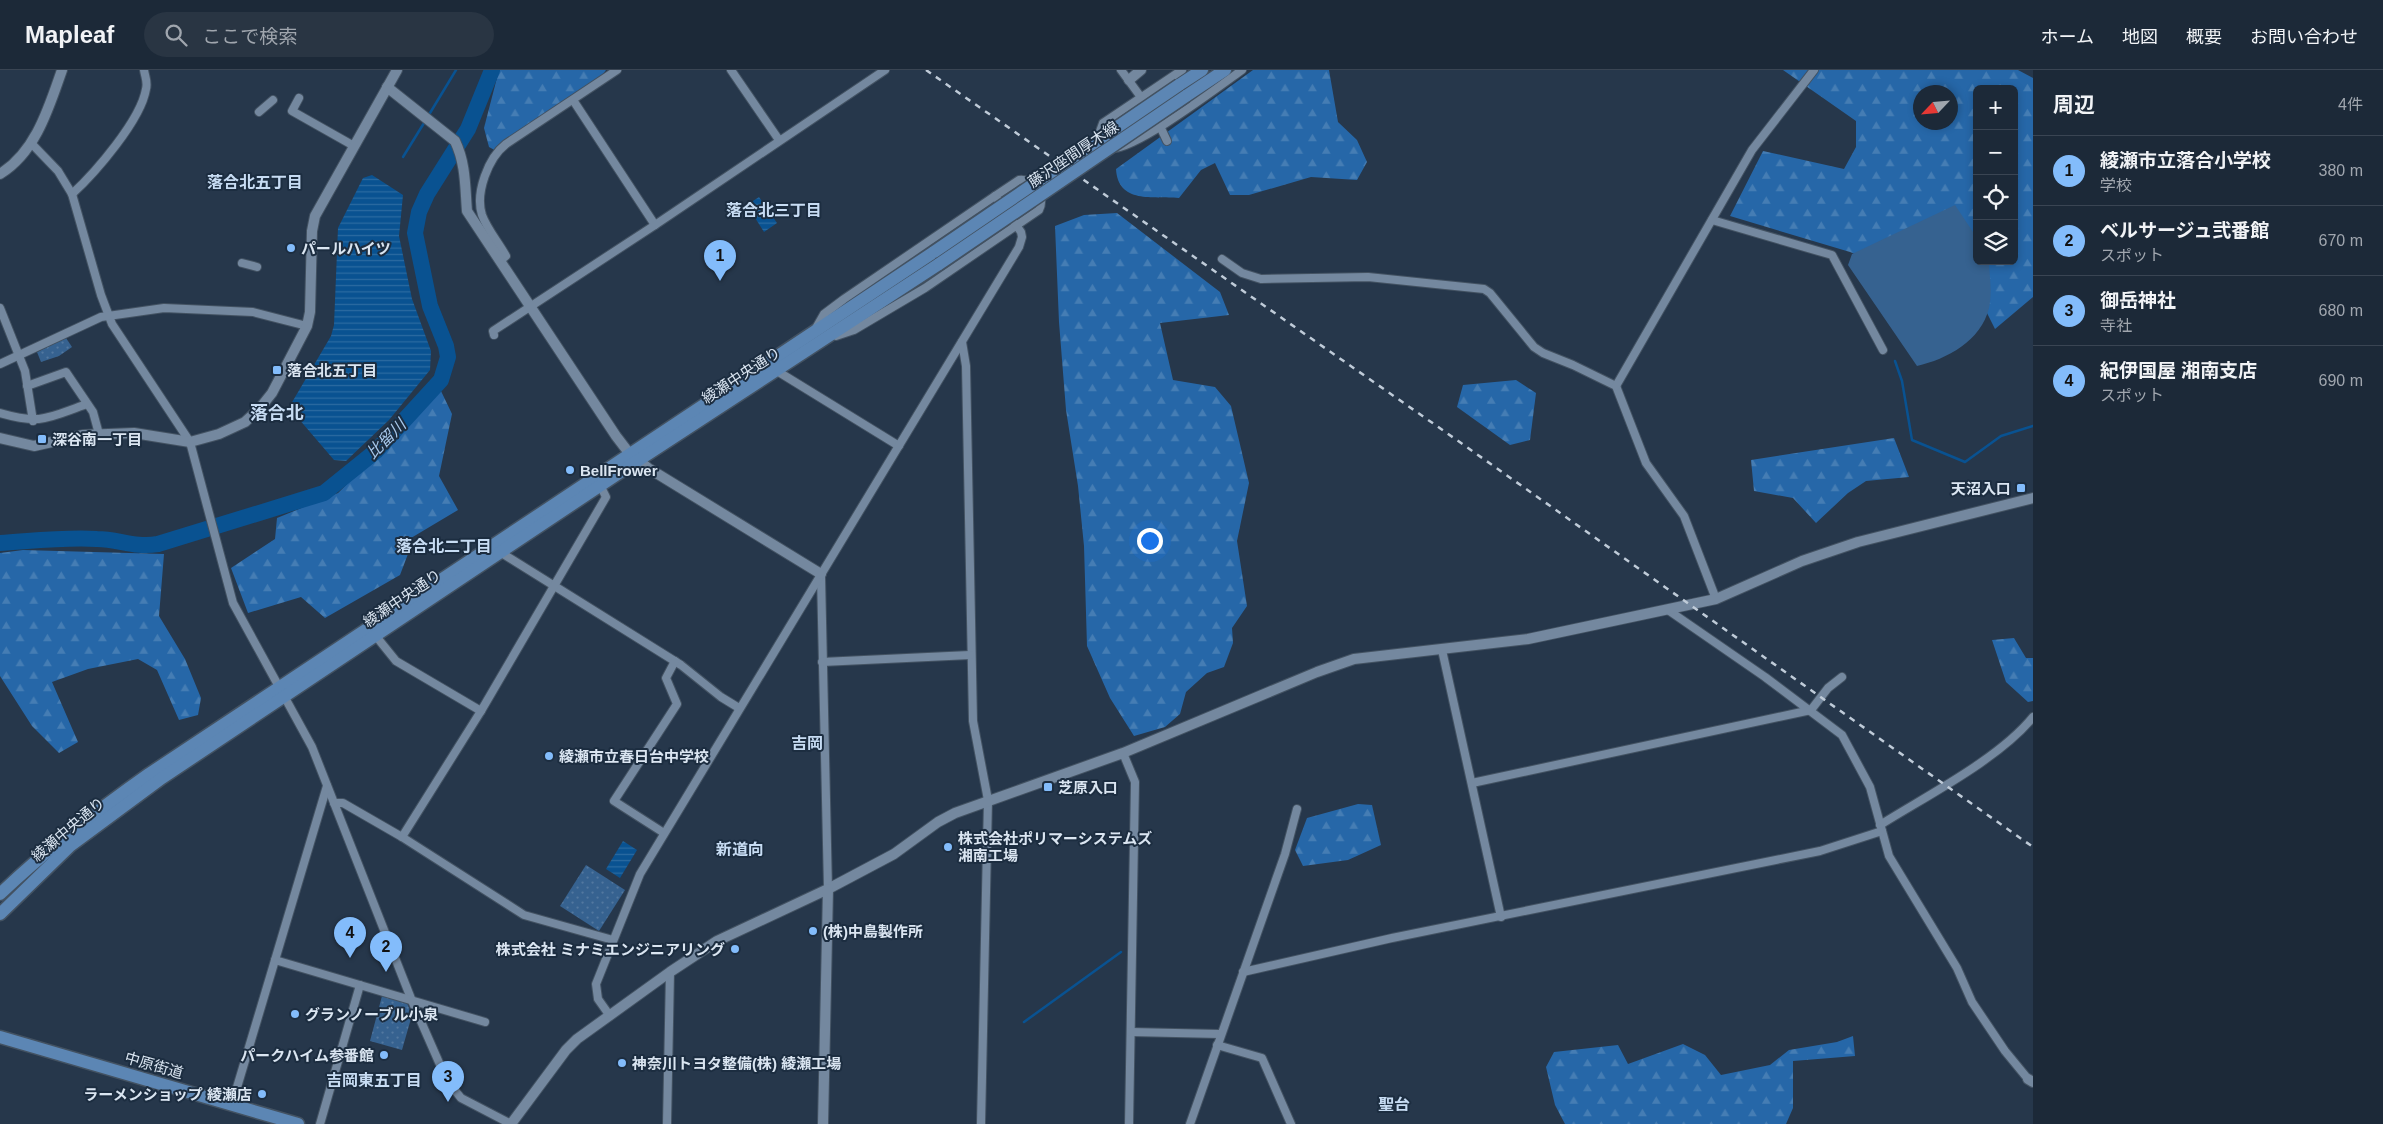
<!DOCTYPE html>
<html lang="ja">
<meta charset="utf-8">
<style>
body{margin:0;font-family:Arial,"Noto Sans JP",sans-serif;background:#293543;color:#f1f3f6}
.controls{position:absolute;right:15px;top:15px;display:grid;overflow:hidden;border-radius:8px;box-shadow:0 2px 8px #0003}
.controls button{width:45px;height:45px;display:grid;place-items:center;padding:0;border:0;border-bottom:1px solid #3a4553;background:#1c2938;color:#f1f3f6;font:25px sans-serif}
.compass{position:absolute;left:1913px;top:15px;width:45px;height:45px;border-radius:50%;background:#1c2938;box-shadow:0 2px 8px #0003;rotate:244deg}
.you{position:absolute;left:1149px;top:470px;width:18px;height:18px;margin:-12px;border:4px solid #fff;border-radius:50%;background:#1a73e8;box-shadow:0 0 0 8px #1a73e833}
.badge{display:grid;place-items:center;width:32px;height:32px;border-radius:50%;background:#83bcfb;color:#111;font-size:16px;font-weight:700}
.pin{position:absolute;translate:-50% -41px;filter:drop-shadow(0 1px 2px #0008)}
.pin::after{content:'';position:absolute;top:26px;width:18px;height:15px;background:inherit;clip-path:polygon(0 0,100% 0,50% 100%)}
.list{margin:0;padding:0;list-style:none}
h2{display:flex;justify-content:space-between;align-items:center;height:65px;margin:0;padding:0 20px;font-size:21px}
h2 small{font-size:16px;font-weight:400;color:#a0a6ae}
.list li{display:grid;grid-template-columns:32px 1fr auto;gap:15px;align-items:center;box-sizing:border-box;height:70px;padding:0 20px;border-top:1px solid #3a4553}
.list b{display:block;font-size:19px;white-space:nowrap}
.list p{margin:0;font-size:16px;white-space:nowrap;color:#a0a6ae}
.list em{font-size:16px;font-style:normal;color:#a0a6ae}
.icon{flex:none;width:28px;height:28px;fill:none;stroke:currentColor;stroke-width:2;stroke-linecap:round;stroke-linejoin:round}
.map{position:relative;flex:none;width:2033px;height:1054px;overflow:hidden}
header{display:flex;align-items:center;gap:30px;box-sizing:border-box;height:70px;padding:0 25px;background:#1c2938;border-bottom:1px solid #3a4553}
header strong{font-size:24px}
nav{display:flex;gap:28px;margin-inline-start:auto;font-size:18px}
.search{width:350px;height:45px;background:#293543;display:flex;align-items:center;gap:12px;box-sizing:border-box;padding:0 18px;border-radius:28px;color:#a0a6ae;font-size:19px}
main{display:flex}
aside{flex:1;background:#1c2938}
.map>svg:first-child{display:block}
.grass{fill:url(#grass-dots)}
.forest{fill:url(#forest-firs);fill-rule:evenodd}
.garden{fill:#366290}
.water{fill:url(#water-rules)}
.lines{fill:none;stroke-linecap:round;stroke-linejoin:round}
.stream{stroke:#095291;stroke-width:2.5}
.river{stroke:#095291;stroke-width:16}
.minor-casing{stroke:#435262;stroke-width:10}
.tertiary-casing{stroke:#435262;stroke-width:12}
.primary-casing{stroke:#435262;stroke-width:15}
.minor{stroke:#74889f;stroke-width:8}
.tertiary{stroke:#74889f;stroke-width:10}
.primary{stroke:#5c86b4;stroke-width:12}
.rail{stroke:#bfcbd8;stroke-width:2.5;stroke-dasharray:6 6;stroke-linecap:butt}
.primary-bridge-casing{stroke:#435262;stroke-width:15;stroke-linecap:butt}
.primary-bridge{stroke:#5c86b4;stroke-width:12}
.poi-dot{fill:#83bcfb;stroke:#1c2d40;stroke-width:2}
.labels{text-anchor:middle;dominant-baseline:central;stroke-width:4;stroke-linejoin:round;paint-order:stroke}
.street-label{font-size:15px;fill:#dae5f1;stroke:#1c2d40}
.poi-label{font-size:15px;font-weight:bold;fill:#dae5f1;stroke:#1c2d40;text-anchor:start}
.neighbourhood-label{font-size:16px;font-weight:bold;fill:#c7dcf3;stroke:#1c2d40}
.water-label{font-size:16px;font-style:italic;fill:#a9c9ec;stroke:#1c2d40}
.quarter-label{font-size:18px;font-weight:bold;fill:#c7dcf3;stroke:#1c2d40}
</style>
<header>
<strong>Mapleaf</strong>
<div class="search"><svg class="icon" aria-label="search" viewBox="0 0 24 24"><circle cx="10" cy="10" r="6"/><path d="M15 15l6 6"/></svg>ここで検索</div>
<nav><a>ホーム</a><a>地図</a><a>概要</a><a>お問い合わせ</a></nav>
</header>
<main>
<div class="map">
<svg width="2033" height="1054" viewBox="0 0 2033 1054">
<defs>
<pattern id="grass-dots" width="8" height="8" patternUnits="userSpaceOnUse" patternTransform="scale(1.25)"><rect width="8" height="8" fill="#366290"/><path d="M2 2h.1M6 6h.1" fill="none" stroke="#5278a0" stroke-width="1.8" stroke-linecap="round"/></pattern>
<pattern id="forest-firs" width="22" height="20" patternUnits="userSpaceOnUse" patternTransform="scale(1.25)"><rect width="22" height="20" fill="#2667a8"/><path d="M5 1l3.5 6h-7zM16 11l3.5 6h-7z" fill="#457db4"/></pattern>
<pattern id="water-rules" width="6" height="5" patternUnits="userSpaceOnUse" patternTransform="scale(1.25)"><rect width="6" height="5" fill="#095291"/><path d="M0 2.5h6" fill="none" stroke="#2c6ba1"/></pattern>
</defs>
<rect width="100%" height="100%" fill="#26374b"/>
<!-- grass -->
<g class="grass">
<path d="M66,268l6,9 -13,9 -18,6 -4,-10z"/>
<path d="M586,795l39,25 -26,41 -39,-25z"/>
<path d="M382,926l25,7 5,12 -10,35 -32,-9z"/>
</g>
<!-- forest -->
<g class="forest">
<path d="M499,0h107l-9,12 -99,70 -9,-5 -5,-19z"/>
<path d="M1253,0h76l9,52 19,18 10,22 -10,18 -46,-3 -62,18h-19l-15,-32 -14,7 -22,28c-26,-2 -61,6 -63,-29z"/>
<path d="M1783,0h235l15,8v219l-38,32 -12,-24 -133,-53 -120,-36 33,-65 81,18 12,-22v-26zM1977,19h37v172h-37zM1920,22h30v30h-30z"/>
<path d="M1117,143l103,79 9,23 -69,8 13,57 42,7 16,19 18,77 -12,58 10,65 -15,22 1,15 -9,24 -17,6 -21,19 -6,22 -15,13 -31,9 -24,-38 -23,-52 -3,-100 -6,-60 -12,-76 -7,-88 -4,-96 29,-11z"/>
<path d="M1516,310l20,13 -6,47 -20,5 -53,-38 6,-22z"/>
<path d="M441,321l11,23 -13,62 19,34 -47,28v8l-11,29 -75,43 -24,-21 -53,16 -17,-45 44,-29 2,-21 61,-25z"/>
<path d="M1894,368l15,39 -43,4 -18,12 -32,30 -23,-25 -39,-7 -3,-31z"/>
<path d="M23,480l141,4 -5,62 26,43 16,39 -3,17 -19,5 -22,-50 -19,-11 -50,10 -36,13 26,60 -19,11 -27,-27 -32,-50v-123z"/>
<path d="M2014,568l12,20h7v43l-5,1 -22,-20 -14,-42z"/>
<path d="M1358,734l14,1 9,40 -33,15 -45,6 -8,-16 12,-32z"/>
<path d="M1853,966l2,20 -62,5v47l-7,16h-221l-10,-19 -9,-38 8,-15 64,-7 10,19 55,-20 22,11 16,20 49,-10 19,-15 48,-8z"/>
</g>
<!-- garden -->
<path class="garden" d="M1955,135l22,33v23h11l1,4c1,13 3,29 0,43 -8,33 -42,51 -72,58l-69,-101 4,-11z"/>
<!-- water -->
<g class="water">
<path d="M372,105l31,20 -4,41 13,63 19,52 -1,19 -41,50 -43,41 -12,-1 -42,-49 -1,-7 40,-68 3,-11 4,-97 25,-50z"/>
<path d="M759,127l18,26 -13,9 -17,-27z"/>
<path d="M623,771l14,9 -17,28 -14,-9z"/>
</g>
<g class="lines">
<!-- stream -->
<g class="stream">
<path d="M430,43l26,-43"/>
<path d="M403,87l21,-34"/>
<path d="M1895,291l7,20 10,59 53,22 36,-26 32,-10"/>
<path d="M1024,952l97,-70"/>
</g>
<!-- river -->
<path class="river" d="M0,473c32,-2 65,-6 97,-4 22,0 37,9 61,5l166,-51 52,-42 65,-71 7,-23 -2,-11 -16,-40 -15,-73 4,-21 8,-18 41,-65 24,-59"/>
<defs>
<g id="minor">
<path d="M731,0l48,70"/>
<path d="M1121,0l22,30"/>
<path d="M299,28l-7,13 62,35"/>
<path d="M573,30l82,125"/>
<path d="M259,42l14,-12"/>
<path d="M1158,52l9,19"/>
<path d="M1102,70l-3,-6 4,-11 79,-53"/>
<path d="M31,73l27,28 14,23 29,101 11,29 78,118 43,161 79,144 100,254 29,66 8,16 12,15 50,26"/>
<path d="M1110,78c20,6 111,-63 132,-78"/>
<path d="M72,124c23,-21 69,-74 74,-105 2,-7 -1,-12 -2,-19"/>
<path d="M1712,150l120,35 51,95"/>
<path d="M1222,189l20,14 19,6 107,-2 116,12 6,4 44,54 9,6 30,12 43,21 30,77 38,53 32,83"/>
<path d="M500,191l6,-5c-7,-13 -19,-27 -24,-41 -7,-22 6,-57 24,-71l111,-74"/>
<path d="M242,193l15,4"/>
<path d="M0,238l25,63 8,50"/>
<path d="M494,265l-1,-4 162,-106 230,-155"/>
<path d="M836,266l18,-6 71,-42 114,-78c7,-13 -4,-32 -20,-30l-24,16"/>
<path d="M962,272l4,24 7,355 15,79 -7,324"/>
<path d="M0,294l101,-47 63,-9 89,4 54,14"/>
<path d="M777,301l122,75"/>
<path d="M27,316l39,-14 27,40 6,22"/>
<path d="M1616,316l136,-236 62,-80"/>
<path d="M0,343c42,12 47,5 87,-9"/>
<path d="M500,482l181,113 40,32 18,11"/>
<path d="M821,506l7,313"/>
<path d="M1668,540l97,67 77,58 28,52 19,69 68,112 15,34 33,49 23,28"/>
<path d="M375,565l21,26 85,50"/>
<path d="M1442,580l59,267"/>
<path d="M822,592l148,-7"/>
<path d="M1123,683l12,29 -6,342"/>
<path d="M1472,713l339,-73 17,-22 14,-11"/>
<path d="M334,733h9l59,34 122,78 89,25"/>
<path d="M1880,755c46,-29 119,-66 153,-108"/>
<path d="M664,763l-50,-32 63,-97 -11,-26 9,-17"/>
<path d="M402,767l79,-126 125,-214 -6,-12"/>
<path d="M275,890l210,62"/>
<path d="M1243,902l149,-34 428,-87 62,-20"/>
<path d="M610,946l-12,-17 -2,-15 44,-110 379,-627 3,-10 -1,-5 -26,-36 -151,103 -20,15 -8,14"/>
<path d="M1131,962l89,2"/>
<path d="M1217,975l45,13 29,66"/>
<path d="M232,1034l95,-318"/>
<path d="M320,1054l40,-139"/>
<path d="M667,1054l3,-152"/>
<path d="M1190,1054l95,-270 12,-45"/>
</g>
<g id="tertiary">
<path d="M1129,10l12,-10"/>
<path d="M387,17l68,54c11,23 10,46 12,70l149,225 13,17 19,15 173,106"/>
<path d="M0,104c36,-22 49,-67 62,-104"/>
<path d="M0,368l34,8 49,-11 51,-2 56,9 29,-8 26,-12 15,-14 12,-15 35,-67 3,-14 2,-81 3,-15 82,-146"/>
<path d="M2028,1009l5,3"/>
<path d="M511,1054l55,-74 11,-11 93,-67 47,-31 111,-52 66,-35 44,-32 17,-9 168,-60 194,-81 37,-13 174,-20 188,-40 86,-38 56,-19 175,-44"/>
<path d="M823,1054l5,-235"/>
</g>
<g id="primary">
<path d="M1179,15l23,-15"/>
<path d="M1186,26l39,-26"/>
<path d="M0,824c48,-46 95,-82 149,-120l785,-522"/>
<path d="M0,844l70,-68 92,-68 463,-309 314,-205"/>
<path d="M0,967l298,87"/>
</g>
</defs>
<!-- minor casing -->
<use href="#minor" class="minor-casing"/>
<!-- tertiary casing -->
<use href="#tertiary" class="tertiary-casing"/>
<!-- primary casing -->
<use href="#primary" class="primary-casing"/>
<!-- minor -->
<use href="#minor" class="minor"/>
<!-- tertiary -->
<use href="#tertiary" class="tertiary"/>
<!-- primary -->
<use href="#primary" class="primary"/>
<!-- rail -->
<path class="rail" d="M926,0l518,361 589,416"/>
<defs>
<g id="primary-bridge">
<path d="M934,182l245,-167"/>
<path d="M939,194l247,-168"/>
</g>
</defs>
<!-- primary-bridge casing -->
<use href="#primary-bridge" class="primary-bridge-casing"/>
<!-- primary-bridge -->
<use href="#primary-bridge" class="primary-bridge"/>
</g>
<!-- markers -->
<g class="poi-dot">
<circle cx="291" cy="178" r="5"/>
<rect x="272" y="295" width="10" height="10" rx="2.5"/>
<rect x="37" y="364" width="10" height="10" rx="2.5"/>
<circle cx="570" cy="400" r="5"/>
<rect x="2016" y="413" width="10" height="10" rx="2.5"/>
<circle cx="549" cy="686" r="5"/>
<rect x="1043" y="712" width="10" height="10" rx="2.5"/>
<circle cx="948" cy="777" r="5"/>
<circle cx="813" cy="861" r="5"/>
<circle cx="735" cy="879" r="5"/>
<circle cx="295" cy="944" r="5"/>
<circle cx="384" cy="985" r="5"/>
<circle cx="622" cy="993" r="5"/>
<circle cx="262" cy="1024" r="5"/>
</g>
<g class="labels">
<!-- street labels -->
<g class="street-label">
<text transform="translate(1073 84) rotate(-34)">藤沢座間厚木線</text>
<text transform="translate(741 305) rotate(-33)">綾瀬中央通り</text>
<text transform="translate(402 528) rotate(-34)">綾瀬中央通り</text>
<text transform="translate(68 759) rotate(-40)">綾瀬中央通り</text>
<text transform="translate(154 995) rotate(16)">中原街道</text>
</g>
<!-- poi labels -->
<g class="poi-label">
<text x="301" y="178">パールハイツ</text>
<text x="287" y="300">落合北五丁目</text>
<text x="52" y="369">深谷南一丁目</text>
<text x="580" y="400">BellFrower</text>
<text x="2011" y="418" text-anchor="end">天沼入口</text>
<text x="559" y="686">綾瀬市立春日台中学校</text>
<text x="1058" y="717">芝原入口</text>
<text x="958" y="768">株式会社ポリマーシステムズ<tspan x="958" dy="17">湘南工場</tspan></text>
<text x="823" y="861">(株)中島製作所</text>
<text x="725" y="879" text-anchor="end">株式会社 ミナミエンジニアリング</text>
<text x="305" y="944">グランノーブル小泉</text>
<text x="374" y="985" text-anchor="end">パークハイム参番館</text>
<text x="632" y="993">神奈川トヨタ整備(株) 綾瀬工場</text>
<text x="252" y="1024" text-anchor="end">ラーメンショップ 綾瀬店</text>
</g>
<!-- neighbourhood labels -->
<g class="neighbourhood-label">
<text x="255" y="112">落合北五丁目</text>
<text x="774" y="140">落合北三丁目</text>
<text x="444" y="476">落合北二丁目</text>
<text x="807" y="673">吉岡</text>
<text x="740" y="779">新道向</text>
<text x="374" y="1010">吉岡東五丁目</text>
<text x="1394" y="1034">聖台</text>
</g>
<!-- water labels -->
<g class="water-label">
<text transform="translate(386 369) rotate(-45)">比留川</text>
</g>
<!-- quarter labels -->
<g class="quarter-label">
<text x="277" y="343">落合北</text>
</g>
</g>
</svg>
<div class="controls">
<button>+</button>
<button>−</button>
<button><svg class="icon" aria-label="locate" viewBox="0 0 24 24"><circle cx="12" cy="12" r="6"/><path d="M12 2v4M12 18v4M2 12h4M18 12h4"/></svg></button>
<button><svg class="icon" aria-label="layers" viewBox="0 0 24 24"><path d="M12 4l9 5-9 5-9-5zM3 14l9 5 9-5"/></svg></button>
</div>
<svg class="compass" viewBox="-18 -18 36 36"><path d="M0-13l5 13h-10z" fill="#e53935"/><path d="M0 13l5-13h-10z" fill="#a0a6ae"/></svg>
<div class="you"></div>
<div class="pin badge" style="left:720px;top:211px">1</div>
<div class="pin badge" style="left:386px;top:902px">2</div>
<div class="pin badge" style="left:448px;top:1032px">3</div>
<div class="pin badge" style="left:350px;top:888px">4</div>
</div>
<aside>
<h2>周辺<small>4件</small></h2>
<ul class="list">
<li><span class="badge">1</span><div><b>綾瀬市立落合小学校</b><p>学校</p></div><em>380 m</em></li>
<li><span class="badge">2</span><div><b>ベルサージュ弐番館</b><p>スポット</p></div><em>670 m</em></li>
<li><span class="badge">3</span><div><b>御岳神社</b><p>寺社</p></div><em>680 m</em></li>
<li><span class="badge">4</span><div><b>紀伊国屋 湘南支店</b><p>スポット</p></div><em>690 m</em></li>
</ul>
</aside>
</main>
